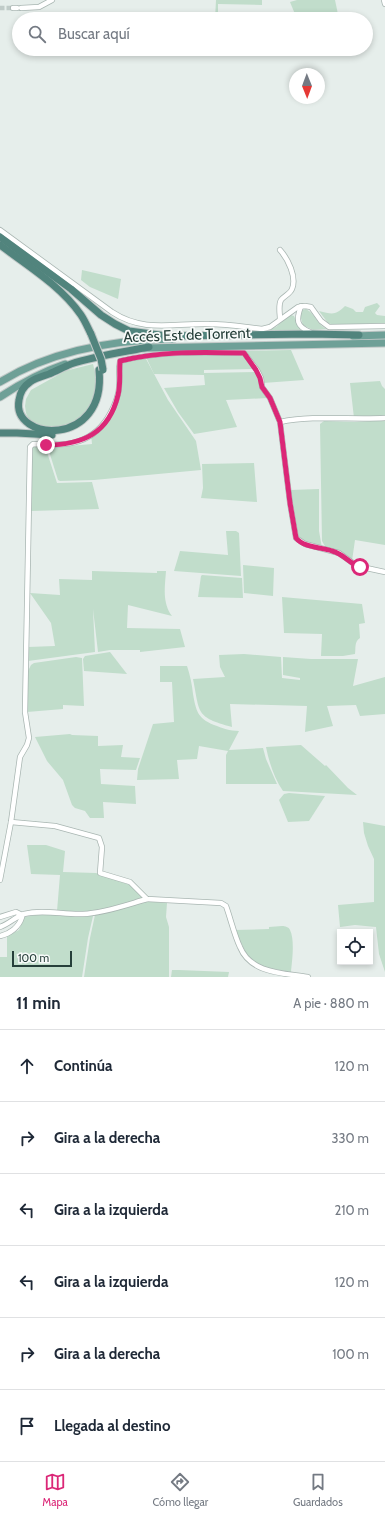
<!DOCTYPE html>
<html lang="es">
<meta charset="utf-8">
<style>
body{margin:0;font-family:Cabin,sans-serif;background:#f2f2f3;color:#1f2937}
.controls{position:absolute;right:12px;bottom:12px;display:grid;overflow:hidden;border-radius:0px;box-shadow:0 2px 6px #0003}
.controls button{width:36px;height:36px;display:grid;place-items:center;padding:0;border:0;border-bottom:1px solid #e0e1e3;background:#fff;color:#1f2937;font:20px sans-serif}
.compass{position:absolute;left:289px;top:68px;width:36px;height:36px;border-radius:50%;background:#fff;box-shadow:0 2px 6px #0003;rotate:179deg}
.scale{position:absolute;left:12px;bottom:10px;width:60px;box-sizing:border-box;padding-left:4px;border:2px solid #263f3a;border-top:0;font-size:11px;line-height:14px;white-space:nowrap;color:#263f3a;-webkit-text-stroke:3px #f7faf9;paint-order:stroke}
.stop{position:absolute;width:12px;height:12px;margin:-9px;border:3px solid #db2777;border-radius:50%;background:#fff}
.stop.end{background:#db2777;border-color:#fff;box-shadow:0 1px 4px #0008}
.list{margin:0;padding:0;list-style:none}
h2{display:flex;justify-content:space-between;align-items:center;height:52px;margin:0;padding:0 16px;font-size:17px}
h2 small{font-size:13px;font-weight:400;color:#747a83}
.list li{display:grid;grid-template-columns:26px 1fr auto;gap:12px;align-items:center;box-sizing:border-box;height:72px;padding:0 16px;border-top:1px solid #e0e1e3}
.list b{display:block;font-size:15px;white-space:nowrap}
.list em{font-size:13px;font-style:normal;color:#747a83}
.icon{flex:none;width:22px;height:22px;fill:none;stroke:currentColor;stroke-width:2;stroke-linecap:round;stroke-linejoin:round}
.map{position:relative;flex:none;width:385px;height:977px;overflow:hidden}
.search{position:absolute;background:#fff;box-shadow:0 2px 6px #0003;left:12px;right:12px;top:12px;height:44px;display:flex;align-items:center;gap:10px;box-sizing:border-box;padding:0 14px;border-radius:22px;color:#747a83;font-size:15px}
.sheet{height:484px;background:#fff}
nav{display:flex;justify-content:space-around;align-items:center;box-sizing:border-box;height:56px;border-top:1px solid #e0e1e3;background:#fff;font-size:11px;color:#747a83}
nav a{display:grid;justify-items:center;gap:2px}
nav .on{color:#db2777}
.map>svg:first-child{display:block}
.green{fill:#c1ddcb}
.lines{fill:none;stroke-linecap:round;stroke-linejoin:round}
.minor-tunnel{stroke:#c0cbc8;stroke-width:4.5;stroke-dasharray:4.5 2;stroke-linecap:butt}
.minor-casing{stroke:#a9b6b2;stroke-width:6}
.primary-casing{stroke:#c2c9c8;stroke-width:9}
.trunk-casing{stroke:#c2c9c8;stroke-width:9}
.minor{stroke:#fff;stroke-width:4.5}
.primary{stroke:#6ea097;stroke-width:7}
.trunk{stroke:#51847d;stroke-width:7}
.trunk-bridge-casing{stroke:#c2c9c8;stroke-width:9;stroke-linecap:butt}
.trunk-bridge{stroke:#51847d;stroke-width:7}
.route{stroke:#db2777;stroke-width:5}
.labels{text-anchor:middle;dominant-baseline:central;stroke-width:3.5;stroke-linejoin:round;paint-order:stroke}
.street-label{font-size:15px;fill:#263f3a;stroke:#f7faf9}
</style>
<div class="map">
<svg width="385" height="977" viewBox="0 0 385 977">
<rect width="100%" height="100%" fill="#e6eeeb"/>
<!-- green -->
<g class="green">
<path d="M216,0h46v5l-44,-1v15h-3z"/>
<path d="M297,0h38l4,19h-42l-7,-17z"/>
<path d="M82,270l39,9 -3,20 -28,-12 -9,-7z"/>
<path d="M377,303l3,3 -5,7 2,2 8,1v7l-51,2 -6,-2 -9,-12c13,3 16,5 26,-5l8,3 3,3h7l2,-5z"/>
<path d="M306,309c10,5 11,16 21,20l-14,1 -10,-5 -3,-10 2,-5z"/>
<path d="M291,315l3,1 5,11 4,4 -43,1 16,-5 11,-10z"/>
<path d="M291,350l13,30 -41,3 -9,-18 -9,-14z"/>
<path d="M182,354h52l10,1 10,14 -50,1v3l51,-1 13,26 -42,2 11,27 -43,7 -16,-22 -14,-24 41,-3 -1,-10 -50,-1 -8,-17z"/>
<path d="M145,357l23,43 28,41 5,29 -107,10 -34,1 -2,-1 -10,-32 44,-4 -1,-10c22,-19 29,-41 25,-68l4,-4z"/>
<path d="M93,364l3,12v14l-5,16 -12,13 -19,9 -17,-1 -14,-7 -3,-7 -1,-7 1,-7 5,-9 34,-19z"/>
<path d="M380,381l2,5 3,3v27l-31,2 -4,-35z"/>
<path d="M385,420v125l-30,-5 -3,21 -26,-13 -4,-7 -2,-117 4,-3 31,1z"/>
<path d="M34,444l11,2 12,37 35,-1 7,27 -68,2 1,-63z"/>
<path d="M254,463l3,39 -56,-4 2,-10 -1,-24z"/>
<path d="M319,489v42l3,17 -18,-6 -7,-5 -7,-47z"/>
<path d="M226,531h10l3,2 2,43 -67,-5 6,-20 48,4z"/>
<path d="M243,565l31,3 -1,28 -29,-3z"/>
<path d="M92,571l65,2v-2h9c-1,15 -4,32 6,45l-44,-11 -1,23 53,1 5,18 -45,5v-2h-30l-12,2 -5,-43 2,43 -67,9v-14l27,-1 -4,-23 -21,-30 30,2 -1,-16 33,1z"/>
<path d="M202,575l40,3 1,20 -45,-1 3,-21z"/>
<path d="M282,597l80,7 3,19 -6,1 1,14c-6,4 -4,10 -5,16l-12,2h-22l1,-22 -38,-1z"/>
<path d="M110,652l17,22 -43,-3 -1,-12 2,-3z"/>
<path d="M244,654l37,3 1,21 18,2v-2l-17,-3v-18l28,2h47l-5,27 32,-9v37l-25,2 -4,-11 -29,1 6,20 -28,6 2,-26 -77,-2 2,23c-37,-10 -32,-14 -39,-48l32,-2 -5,-10 -1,-12z"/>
<path d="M76,657l6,1 2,48 -21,-1v4l-36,3 1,-41 3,-6 3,-2z"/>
<path d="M160,666h27c3,9 5,18 6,28 3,16 4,24 21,31 8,3 16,6 25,6l-10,19 34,-2 3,11 11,25h-51v-29l2,-4 -29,-5 -2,13 -20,1 2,19 -42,1 1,-11 15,-45 21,-2 -2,-40h-12z"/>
<path d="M70,734l2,1 26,1v10l25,-1 -2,12 19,1 -4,12 -36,-1 1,15 34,2 1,18 -33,-2 1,16h-14l-5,-7 -10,-3 -3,-3 -9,-25 -16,-19 -12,-24z"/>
<path d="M301,745l24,21 1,-1 22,23 9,7 -74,-4c-9,-13 -14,-29 -17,-44z"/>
<path d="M289,793l36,3 -16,25 -21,1 -9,-22 5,-6z"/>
<path d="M363,822l22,4v146l-6,-18 -3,-27 -21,-2 -15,2 -2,-22 36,-3v-43l-6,-13 -4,-13z"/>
<path d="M27,845h19l19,6 -2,21 33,1 34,12 13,13 -50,14 -36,-1 3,-36 -29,-1z"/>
<path d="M146,901l21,2 -1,14 3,10v50h-85l6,-39 5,-23z"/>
<path d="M41,914l35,2h17l-5,22 -6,39h-82v-20h7v-21l12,-6 5,-13z"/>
<path d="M282,926c3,0 7,1 8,4 5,10 2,31 1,42l-33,-6 -12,-13 -11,-23 34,-1v-2z"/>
<path d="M172,970h7l50,2 -1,5h-57z"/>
</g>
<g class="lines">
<!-- minor-tunnel -->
<path class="minor-tunnel" d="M0,8h13"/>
<defs>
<g id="minor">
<path d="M384,0l1,4"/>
<path d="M13,8h4"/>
<path d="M21,8l18,-1 13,-7"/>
<path d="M0,230l112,82c32,21 61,11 97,12 18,0 35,3 53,5l8,-2 28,-20 7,-1 6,1 10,14 8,6 56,-1"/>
<path d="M301,306c-5,14 -5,20 9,26"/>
<path d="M280,319c0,-5 -2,-14 1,-19 3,-4 9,-6 11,-11 5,-12 -4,-30 -12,-39"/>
<path d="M280,422c34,-7 70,-2 105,-4"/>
<path d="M11,822l44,4 44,12 3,9 -2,26 30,9 17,17 74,4 5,3c5,14 8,28 14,41 11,27 44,26 68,30"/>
<path d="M0,880l11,-58 9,-65 7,-12 2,-7 -4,-26 5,-265 3,-3c30,2 56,2 74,-25 5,-8 9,-16 11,-25 3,-11 0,-22 2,-33 40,-10 82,-9 124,-8l13,17 4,8 1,9 8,11 10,24 10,81 6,35 9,6 34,9 18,13 28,6"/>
<path d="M0,917l16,-5 6,3v2c-3,10 -12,17 -22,19"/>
<path d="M0,927c9,-3 15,-10 24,-13 19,-5 40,1 59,0 21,-1 43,-9 64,-15"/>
</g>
<g id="primary">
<path d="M353,336l32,-1"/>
<path d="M144,348l241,-5"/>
<path d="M0,382c52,-32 112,-42 173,-43"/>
<path d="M0,397c21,-14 42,-25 65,-33"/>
</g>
<g id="trunk">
<path d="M0,237l71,52 30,26 14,9 14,7 38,5 143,-2 49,1"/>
<path d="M0,245c28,21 61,41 81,70 4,6 7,13 10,19"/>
<path d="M99,370c8,78 -88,72 -80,30 1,-7 5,-14 11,-18 5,-4 13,-6 19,-8 7,-3 15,-7 22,-10 24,-8 53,-12 78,-17"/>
<path d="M0,433h17l35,2"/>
</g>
</defs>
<!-- minor casing -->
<use href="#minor" class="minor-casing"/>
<!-- primary casing -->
<use href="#primary" class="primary-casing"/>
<!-- trunk casing -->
<use href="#trunk" class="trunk-casing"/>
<!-- minor -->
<use href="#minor" class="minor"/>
<!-- primary -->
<use href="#primary" class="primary"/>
<!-- trunk -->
<use href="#trunk" class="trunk"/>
<defs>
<path id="trunk-bridge" d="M91,334l10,25 2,11"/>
</defs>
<!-- trunk-bridge casing -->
<use href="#trunk-bridge" class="trunk-bridge-casing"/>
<!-- trunk-bridge -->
<use href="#trunk-bridge" class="trunk-bridge"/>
</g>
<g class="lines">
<!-- route -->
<path class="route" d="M46,445c37,0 63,-12 72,-50 3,-12 1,-23 2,-34 40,-10 82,-9 124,-8l12,17 4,8 2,9 8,11 10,24 10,81 6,35c8,10 25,9 36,13 12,3 18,13 28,16"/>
</g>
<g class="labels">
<!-- street labels -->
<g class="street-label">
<text transform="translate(187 335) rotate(-2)">Accés Est de Torrent</text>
</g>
</g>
</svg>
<div class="controls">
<button><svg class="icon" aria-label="locate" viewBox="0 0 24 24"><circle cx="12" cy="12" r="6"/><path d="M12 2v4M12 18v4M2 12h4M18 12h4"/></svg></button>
</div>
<svg class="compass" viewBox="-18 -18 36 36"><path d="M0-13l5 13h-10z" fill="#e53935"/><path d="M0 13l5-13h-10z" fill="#747a83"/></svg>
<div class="scale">100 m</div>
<div class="stop" style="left:360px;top:567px"></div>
<div class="stop end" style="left:46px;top:445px"></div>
<div class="search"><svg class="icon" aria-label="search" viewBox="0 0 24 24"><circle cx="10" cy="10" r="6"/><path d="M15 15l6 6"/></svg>Buscar aquí</div>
</div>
<section class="sheet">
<h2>11 min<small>A pie · 880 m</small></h2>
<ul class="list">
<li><svg class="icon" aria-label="ahead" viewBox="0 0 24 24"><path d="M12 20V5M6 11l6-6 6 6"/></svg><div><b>Continúa</b></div><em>120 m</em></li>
<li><svg class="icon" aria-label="right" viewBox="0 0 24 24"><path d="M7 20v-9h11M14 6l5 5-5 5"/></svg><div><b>Gira a la derecha</b></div><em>330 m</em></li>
<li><svg class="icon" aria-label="left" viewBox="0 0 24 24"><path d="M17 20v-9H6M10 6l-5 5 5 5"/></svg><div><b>Gira a la izquierda</b></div><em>210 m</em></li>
<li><svg class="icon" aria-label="left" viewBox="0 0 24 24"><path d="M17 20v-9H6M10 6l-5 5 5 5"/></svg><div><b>Gira a la izquierda</b></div><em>120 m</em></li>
<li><svg class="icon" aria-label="right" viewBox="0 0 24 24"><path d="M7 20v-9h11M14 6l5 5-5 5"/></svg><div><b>Gira a la derecha</b></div><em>100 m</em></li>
<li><svg class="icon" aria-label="arrive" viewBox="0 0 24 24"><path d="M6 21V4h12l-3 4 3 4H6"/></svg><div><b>Llegada al destino</b></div></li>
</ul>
</section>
<nav>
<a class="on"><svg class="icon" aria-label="map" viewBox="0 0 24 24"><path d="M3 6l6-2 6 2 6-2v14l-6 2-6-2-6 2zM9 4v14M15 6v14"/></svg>Mapa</a>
<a><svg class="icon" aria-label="directions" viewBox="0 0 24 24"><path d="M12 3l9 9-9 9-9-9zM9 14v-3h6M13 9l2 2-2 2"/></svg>Cómo llegar</a>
<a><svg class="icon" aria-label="saved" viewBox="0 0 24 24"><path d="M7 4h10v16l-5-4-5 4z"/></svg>Guardados</a>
</nav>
